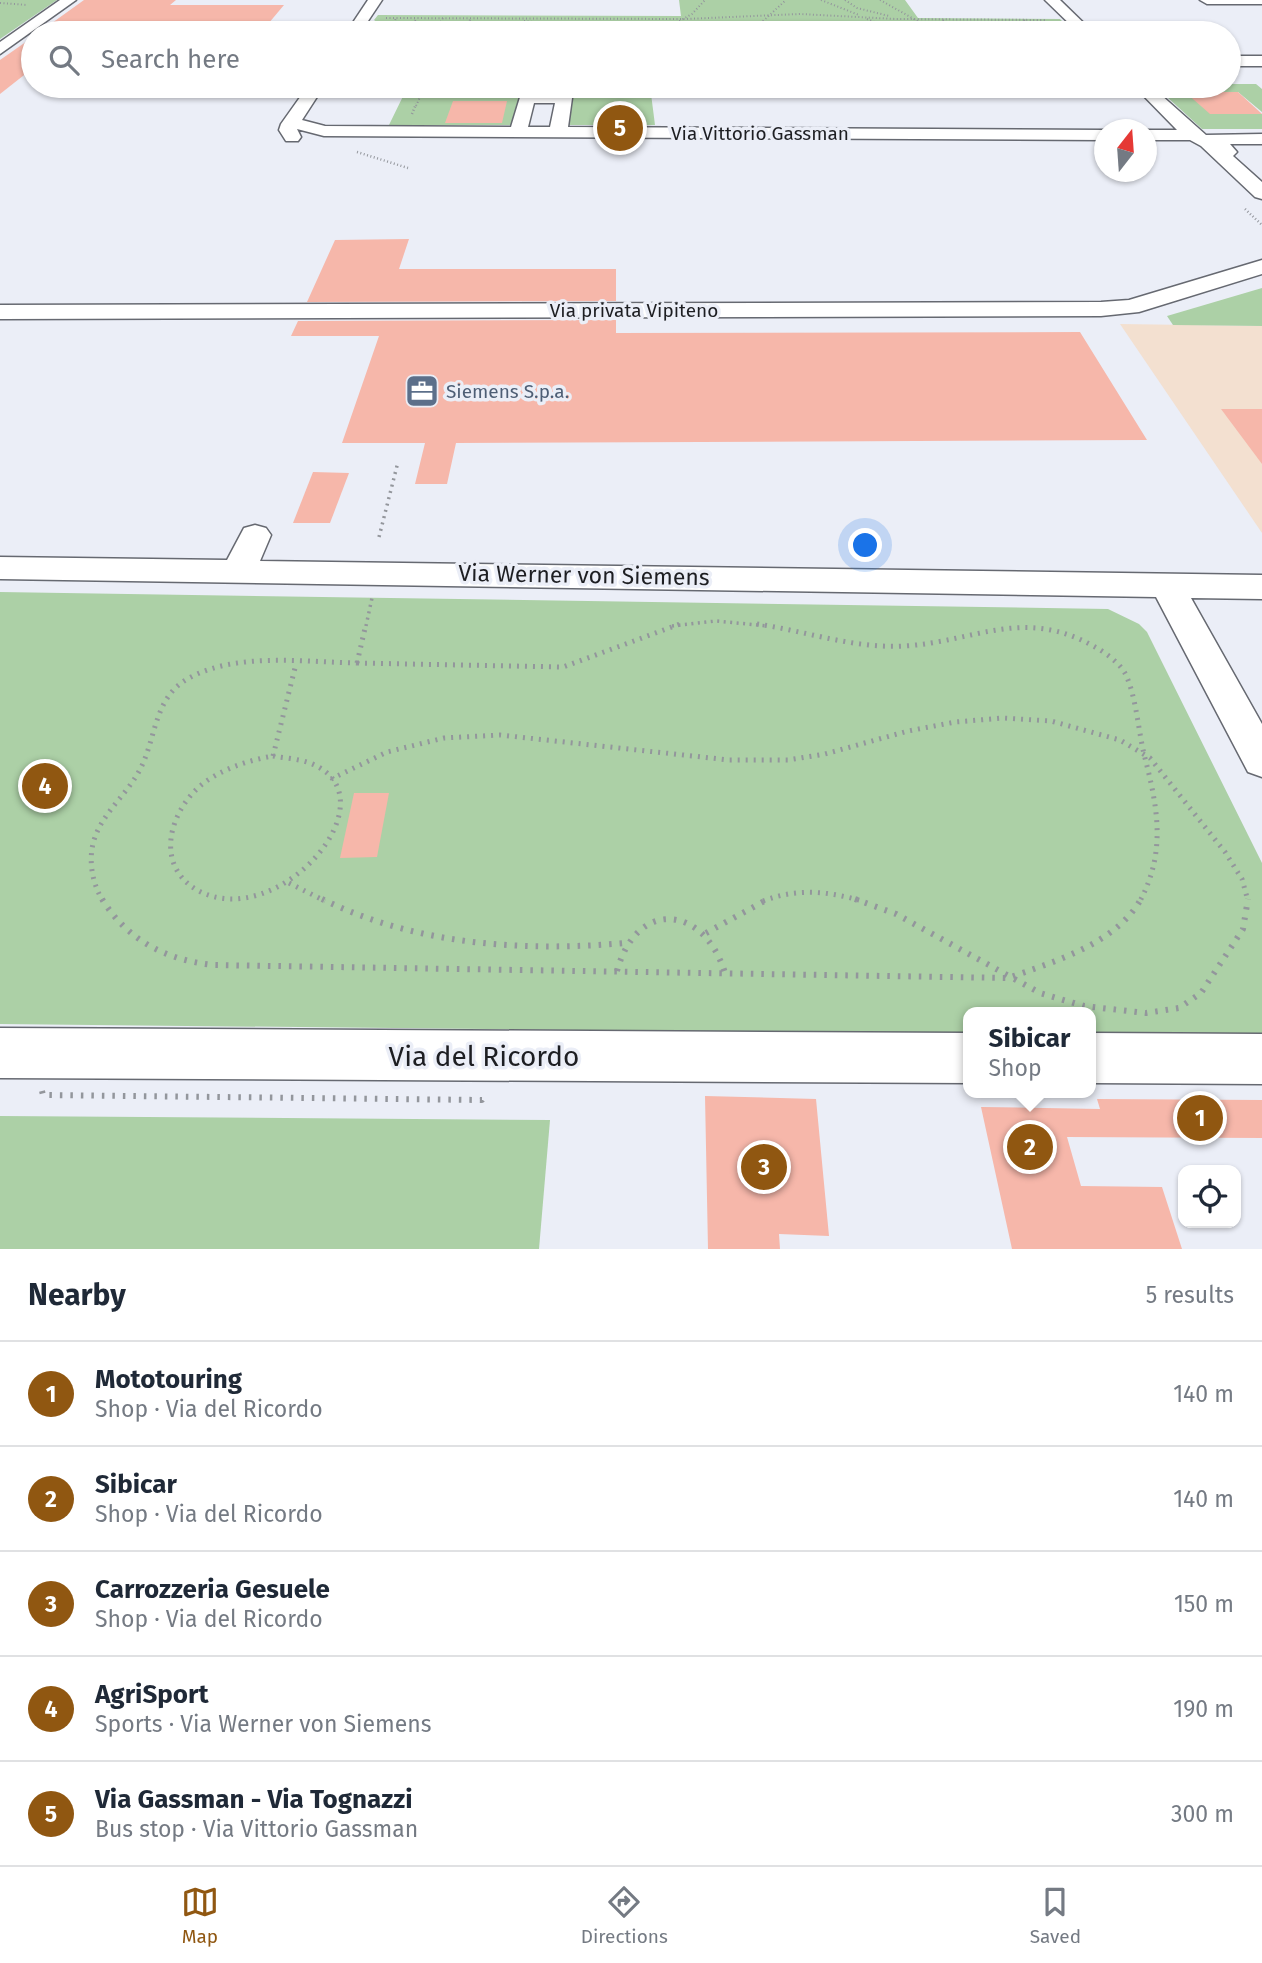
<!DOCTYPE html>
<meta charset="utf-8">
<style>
body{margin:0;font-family:"Fira Sans",sans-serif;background:#f6f6f7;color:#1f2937}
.controls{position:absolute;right:21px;bottom:21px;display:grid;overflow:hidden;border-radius:14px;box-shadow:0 2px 5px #0004}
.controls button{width:63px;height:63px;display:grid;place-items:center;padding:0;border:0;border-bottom:2px solid #e0e1e3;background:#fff;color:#1f2937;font:35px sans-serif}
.compass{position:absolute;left:1094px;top:119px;width:63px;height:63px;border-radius:50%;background:#fff;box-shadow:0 2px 5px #0004;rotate:17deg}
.you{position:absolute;left:866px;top:546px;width:24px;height:24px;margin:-18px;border:5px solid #fff;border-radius:50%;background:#1a73e8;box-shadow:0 0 0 10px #1a73e833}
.badge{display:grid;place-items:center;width:46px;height:46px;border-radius:50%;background:#905711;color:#fff;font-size:23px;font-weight:700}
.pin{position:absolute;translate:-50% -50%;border:4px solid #fff;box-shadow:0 2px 7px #0006}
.popup{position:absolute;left:963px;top:1007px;width:133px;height:91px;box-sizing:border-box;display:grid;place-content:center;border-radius:14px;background:#fff;filter:drop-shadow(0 2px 5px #0005);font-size:23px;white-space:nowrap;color:#747a83}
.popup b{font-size:26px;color:#1f2937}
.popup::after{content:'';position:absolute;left:50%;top:100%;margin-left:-14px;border:14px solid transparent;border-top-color:#fff}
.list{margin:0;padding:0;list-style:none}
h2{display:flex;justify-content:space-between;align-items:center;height:91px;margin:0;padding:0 28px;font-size:30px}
h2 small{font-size:23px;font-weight:400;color:#747a83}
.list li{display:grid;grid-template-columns:46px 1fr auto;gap:21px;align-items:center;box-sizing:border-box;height:105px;padding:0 28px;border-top:2px solid #e0e1e3}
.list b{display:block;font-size:26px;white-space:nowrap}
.list p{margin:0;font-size:23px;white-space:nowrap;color:#747a83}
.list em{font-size:23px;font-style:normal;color:#747a83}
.icon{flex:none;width:38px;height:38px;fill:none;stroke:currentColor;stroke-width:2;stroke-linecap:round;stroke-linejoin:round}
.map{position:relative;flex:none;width:1262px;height:1249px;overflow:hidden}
.search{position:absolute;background:#fff;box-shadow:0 2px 5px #0004;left:21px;right:21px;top:21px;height:77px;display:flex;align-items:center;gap:18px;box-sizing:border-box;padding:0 24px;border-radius:38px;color:#747a83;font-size:26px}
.sheet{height:616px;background:#fff}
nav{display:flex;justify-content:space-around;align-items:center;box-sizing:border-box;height:98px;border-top:2px solid #e0e1e3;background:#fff;font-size:19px;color:#747a83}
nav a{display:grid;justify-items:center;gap:4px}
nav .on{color:#905711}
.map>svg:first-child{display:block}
.commercial{fill:#f3e0d0}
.green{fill:#acd0a6}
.building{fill:#f6b7aa}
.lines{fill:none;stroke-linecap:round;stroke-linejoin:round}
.minor-casing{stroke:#666971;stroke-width:3}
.path-far4{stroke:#93969c;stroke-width:2;stroke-dasharray:1 2.5;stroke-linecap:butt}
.path-far3{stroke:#93969c;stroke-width:2.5;stroke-dasharray:1 2.5;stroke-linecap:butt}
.path-far2{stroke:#93969c;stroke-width:3.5;stroke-dasharray:2 4.5;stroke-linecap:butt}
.path-far1{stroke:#93969c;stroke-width:5;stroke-dasharray:2 6;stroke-linecap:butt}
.path{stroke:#93969c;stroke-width:6;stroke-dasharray:2.5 8;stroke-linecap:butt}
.minor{fill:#fff;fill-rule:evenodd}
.labels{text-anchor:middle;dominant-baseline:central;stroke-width:7;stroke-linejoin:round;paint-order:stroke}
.far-street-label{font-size:19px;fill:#1d1e22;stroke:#ebeef7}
.far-service-label{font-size:19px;fill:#4e5e75;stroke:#ebeef7;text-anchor:start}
.street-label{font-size:23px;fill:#1d1e22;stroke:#ebeef7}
.near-street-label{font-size:28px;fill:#1d1e22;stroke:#ebeef7}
</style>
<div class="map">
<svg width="1262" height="1249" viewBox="0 0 1262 1249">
<rect width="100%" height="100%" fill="#ebeef7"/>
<!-- commercial -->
<path class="commercial" d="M1120,324l142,2v207z"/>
<!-- green -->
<g class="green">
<path d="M0,0h57l-57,39z"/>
<path d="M679,0h226l13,18 142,1 14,14h-705l9,-10 -4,-3 4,-5 303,1z"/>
<path d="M1229,84h27l6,5v23l-24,-20 -28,22h52v15h-60l-47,-43z"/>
<path d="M408,86h242l5,39h-90l6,-38 -47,1 -10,37h-125z"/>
<path d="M1262,288v38l-89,-1 -6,-9z"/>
<path d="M0,592l1108,17 31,15 8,8 115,231v174l-171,-2v-23h-122v22l-969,-10z"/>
<path d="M0,1116l550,4 -11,129h-539z"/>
</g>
<!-- building -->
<g class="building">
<path d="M84,0h92l-6,5h114l-21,25 -218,-2z"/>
<path d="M33,37v31l-33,26v-34z"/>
<path d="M1185,92h53l24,22h-52z"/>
<path d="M453,101h54l-5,22h-57z"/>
<path d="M409,239l-10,30h217v32l-309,1 28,-62z"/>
<path d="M616,320v13l464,-1 67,108 -691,3 -9,41h-32l10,-41h-83l37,-107h-88l7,-15z"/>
<path d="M1221,409h41v55z"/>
<path d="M313,472l36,1 -19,50h-37z"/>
<path d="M354,793h35l-12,64 -37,1z"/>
<path d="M705,1096l111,3 13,137 -50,-2 1,15h-72z"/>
<path d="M1097,1099l165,1v38l-195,-1 14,49 81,1 20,62h-170l-31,-142 119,2z"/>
</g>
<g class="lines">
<defs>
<g id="minor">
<path d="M60,0h16l-76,54v-12z"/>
<path d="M368,0h14l-22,33h-14z"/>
<path d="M1045,0h15l34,33h-15z"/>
<path d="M1200,0h62v4h-55z"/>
<rect x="1229" y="56" width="33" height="10"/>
<path d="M308,86h16l-22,34 23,6 186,1 10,-33 43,-1 8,5 -4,29 536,3v10l-780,-4 -27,-7 4,8 -3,4h-12l-7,-11 2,-6zM534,103h21l-5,24h-22z"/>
<path d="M1134,86h17l55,49 56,-1v10h-32l7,8 -4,4 29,26v17l-7,-2 -54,-51 -11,-6h-44v-10h31z"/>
<path d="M1262,260v14l-123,38 -38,4 -1101,3v-14l1101,-3 28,-2z"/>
<path d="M255,525l11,3 5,7 -11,26 1002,14v24l-71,-1 71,126v53l-14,-5 -92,-175 -1156,-18v-22l227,3 17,-32z"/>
<path d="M0,1028l969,5v50l-969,-5z"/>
<path d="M1091,1033l171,1v50l-171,-1z"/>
</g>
</defs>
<!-- minor casing -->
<use href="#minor" class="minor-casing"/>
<!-- path-far4 -->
<g class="path-far4">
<path d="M821,0l38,15"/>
<path d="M845,0l12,8 32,8"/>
<path d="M880,0l59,33"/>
<path d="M0,3l27,2"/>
<path d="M386,18l299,1 115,-5 96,5 150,1"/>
<path d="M867,19l35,14"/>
<path d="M943,20l11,13"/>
<path d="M1024,20l10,12"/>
<path d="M524,21l99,12"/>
<path d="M307,29l19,1"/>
<path d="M987,30l3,3"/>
<path d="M390,33l6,-15"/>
<path d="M408,33l8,-14"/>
<path d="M440,33l2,-5h-5l6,-10"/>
<path d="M463,33l8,-15"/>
<path d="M488,33l1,-3"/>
<path d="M506,33l3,-7"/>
<path d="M531,33l7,-11"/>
<path d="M658,33l34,-19 13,-14"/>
<path d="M724,33l36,-9 51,9"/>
<path d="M750,33l36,-33"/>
<path d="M416,106l9,-20"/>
</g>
<!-- path-far3 -->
<g class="path-far3">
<path d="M412,114l4,-10"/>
<path d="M357,152l51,16"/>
<path d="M1245,209l17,16"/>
</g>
<!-- path-far2 -->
<g class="path-far2">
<path d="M379,537l19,-75"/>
<path d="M366,626l6,-28"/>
<path d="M672,626l44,-5 52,5"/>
</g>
<!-- path-far1 -->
<g class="path-far1">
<path d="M757,624c49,7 97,25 147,22 71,-4 119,-40 191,1 11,6 25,16 31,28 11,25 12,56 19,83 13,51 21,94 -5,143"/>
<path d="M357,663l206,4 117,-43"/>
<path d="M357,663l9,-39"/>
<path d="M273,756c12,2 26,3 37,7 87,34 -32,172 -113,127 -46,-27 -25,-86 11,-110 20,-13 42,-20 65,-24z"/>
<path d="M273,756l23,-92"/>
<path d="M331,779l56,-27 57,-14 56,-3 229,25h59l37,-6 83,-23 47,-9 48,-4 48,3 69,19 30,18 75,94 17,27 6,22"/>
<path d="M289,883l36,18"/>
<path d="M103,901c-11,-18 -15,-41 -9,-61 8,-26 31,-44 44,-67 19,-32 14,-75 51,-95 48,-26 115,-16 168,-15"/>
<path d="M763,901c34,-13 64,-10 99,0"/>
</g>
<!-- path -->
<g class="path">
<path d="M102,899c25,41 64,61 111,66l795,13c45,-16 108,-34 133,-79"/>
<path d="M322,899c94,46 201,53 303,44"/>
<path d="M855,899l41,15 144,79 44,13 62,7 33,-5 22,-15 42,-64 5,-30"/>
<path d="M706,933l62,-34"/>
<path d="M617,971c20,-73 87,-66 108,2"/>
<path d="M42,1091l1,4 439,5 3,-5"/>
</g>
<!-- minor -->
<use href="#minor" class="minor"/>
</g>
<!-- icons -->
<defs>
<symbol id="office-square" viewBox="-11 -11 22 22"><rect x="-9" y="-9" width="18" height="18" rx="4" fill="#5c6f8a" stroke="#ebeef7"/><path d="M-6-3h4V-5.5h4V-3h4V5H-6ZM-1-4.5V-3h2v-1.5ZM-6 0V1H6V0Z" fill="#fff"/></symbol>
</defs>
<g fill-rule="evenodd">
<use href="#office-square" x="403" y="372" width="38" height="38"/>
</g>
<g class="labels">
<!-- far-street labels -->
<g class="far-street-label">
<text x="760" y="133">Via Vittorio Gassman</text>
<text x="634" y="310">Via privata Vipiteno</text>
</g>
<!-- far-service labels -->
<g class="far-service-label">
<text x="446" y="391">Siemens S.p.a.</text>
</g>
<!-- street labels -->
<g class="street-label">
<text transform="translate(584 575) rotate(1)">Via Werner von Siemens</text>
</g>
<!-- near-street labels -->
<g class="near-street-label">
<text x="484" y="1056">Via del Ricordo</text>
</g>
</g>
</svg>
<div class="controls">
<button><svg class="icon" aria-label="locate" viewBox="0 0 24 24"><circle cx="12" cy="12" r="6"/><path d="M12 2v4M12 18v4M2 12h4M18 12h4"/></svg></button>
</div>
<svg class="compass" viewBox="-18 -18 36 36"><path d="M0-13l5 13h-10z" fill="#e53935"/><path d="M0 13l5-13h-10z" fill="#747a83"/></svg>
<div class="you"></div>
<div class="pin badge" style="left:1200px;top:1118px">1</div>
<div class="pin badge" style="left:1030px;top:1147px">2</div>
<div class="popup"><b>Sibicar</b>Shop</div>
<div class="pin badge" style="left:764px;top:1167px">3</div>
<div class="pin badge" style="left:45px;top:786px">4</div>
<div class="pin badge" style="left:620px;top:128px">5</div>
<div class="search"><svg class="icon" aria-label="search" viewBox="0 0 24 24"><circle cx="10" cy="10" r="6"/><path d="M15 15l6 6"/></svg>Search here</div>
</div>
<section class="sheet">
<h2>Nearby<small>5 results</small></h2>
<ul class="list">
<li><span class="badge">1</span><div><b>Mototouring</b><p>Shop · Via del Ricordo</p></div><em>140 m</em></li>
<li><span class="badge">2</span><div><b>Sibicar</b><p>Shop · Via del Ricordo</p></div><em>140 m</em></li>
<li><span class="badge">3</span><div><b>Carrozzeria Gesuele</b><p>Shop · Via del Ricordo</p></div><em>150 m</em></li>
<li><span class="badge">4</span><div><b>AgriSport</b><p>Sports · Via Werner von Siemens</p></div><em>190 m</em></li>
<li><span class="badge">5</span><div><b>Via Gassman - Via Tognazzi</b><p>Bus stop · Via Vittorio Gassman</p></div><em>300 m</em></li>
</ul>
</section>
<nav>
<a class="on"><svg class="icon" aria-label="map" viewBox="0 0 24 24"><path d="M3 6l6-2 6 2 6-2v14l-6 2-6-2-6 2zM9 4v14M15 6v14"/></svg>Map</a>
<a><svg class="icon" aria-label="directions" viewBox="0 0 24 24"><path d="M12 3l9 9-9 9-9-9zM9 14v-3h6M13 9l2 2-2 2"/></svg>Directions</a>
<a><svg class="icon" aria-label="saved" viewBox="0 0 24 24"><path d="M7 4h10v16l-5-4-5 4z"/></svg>Saved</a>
</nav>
